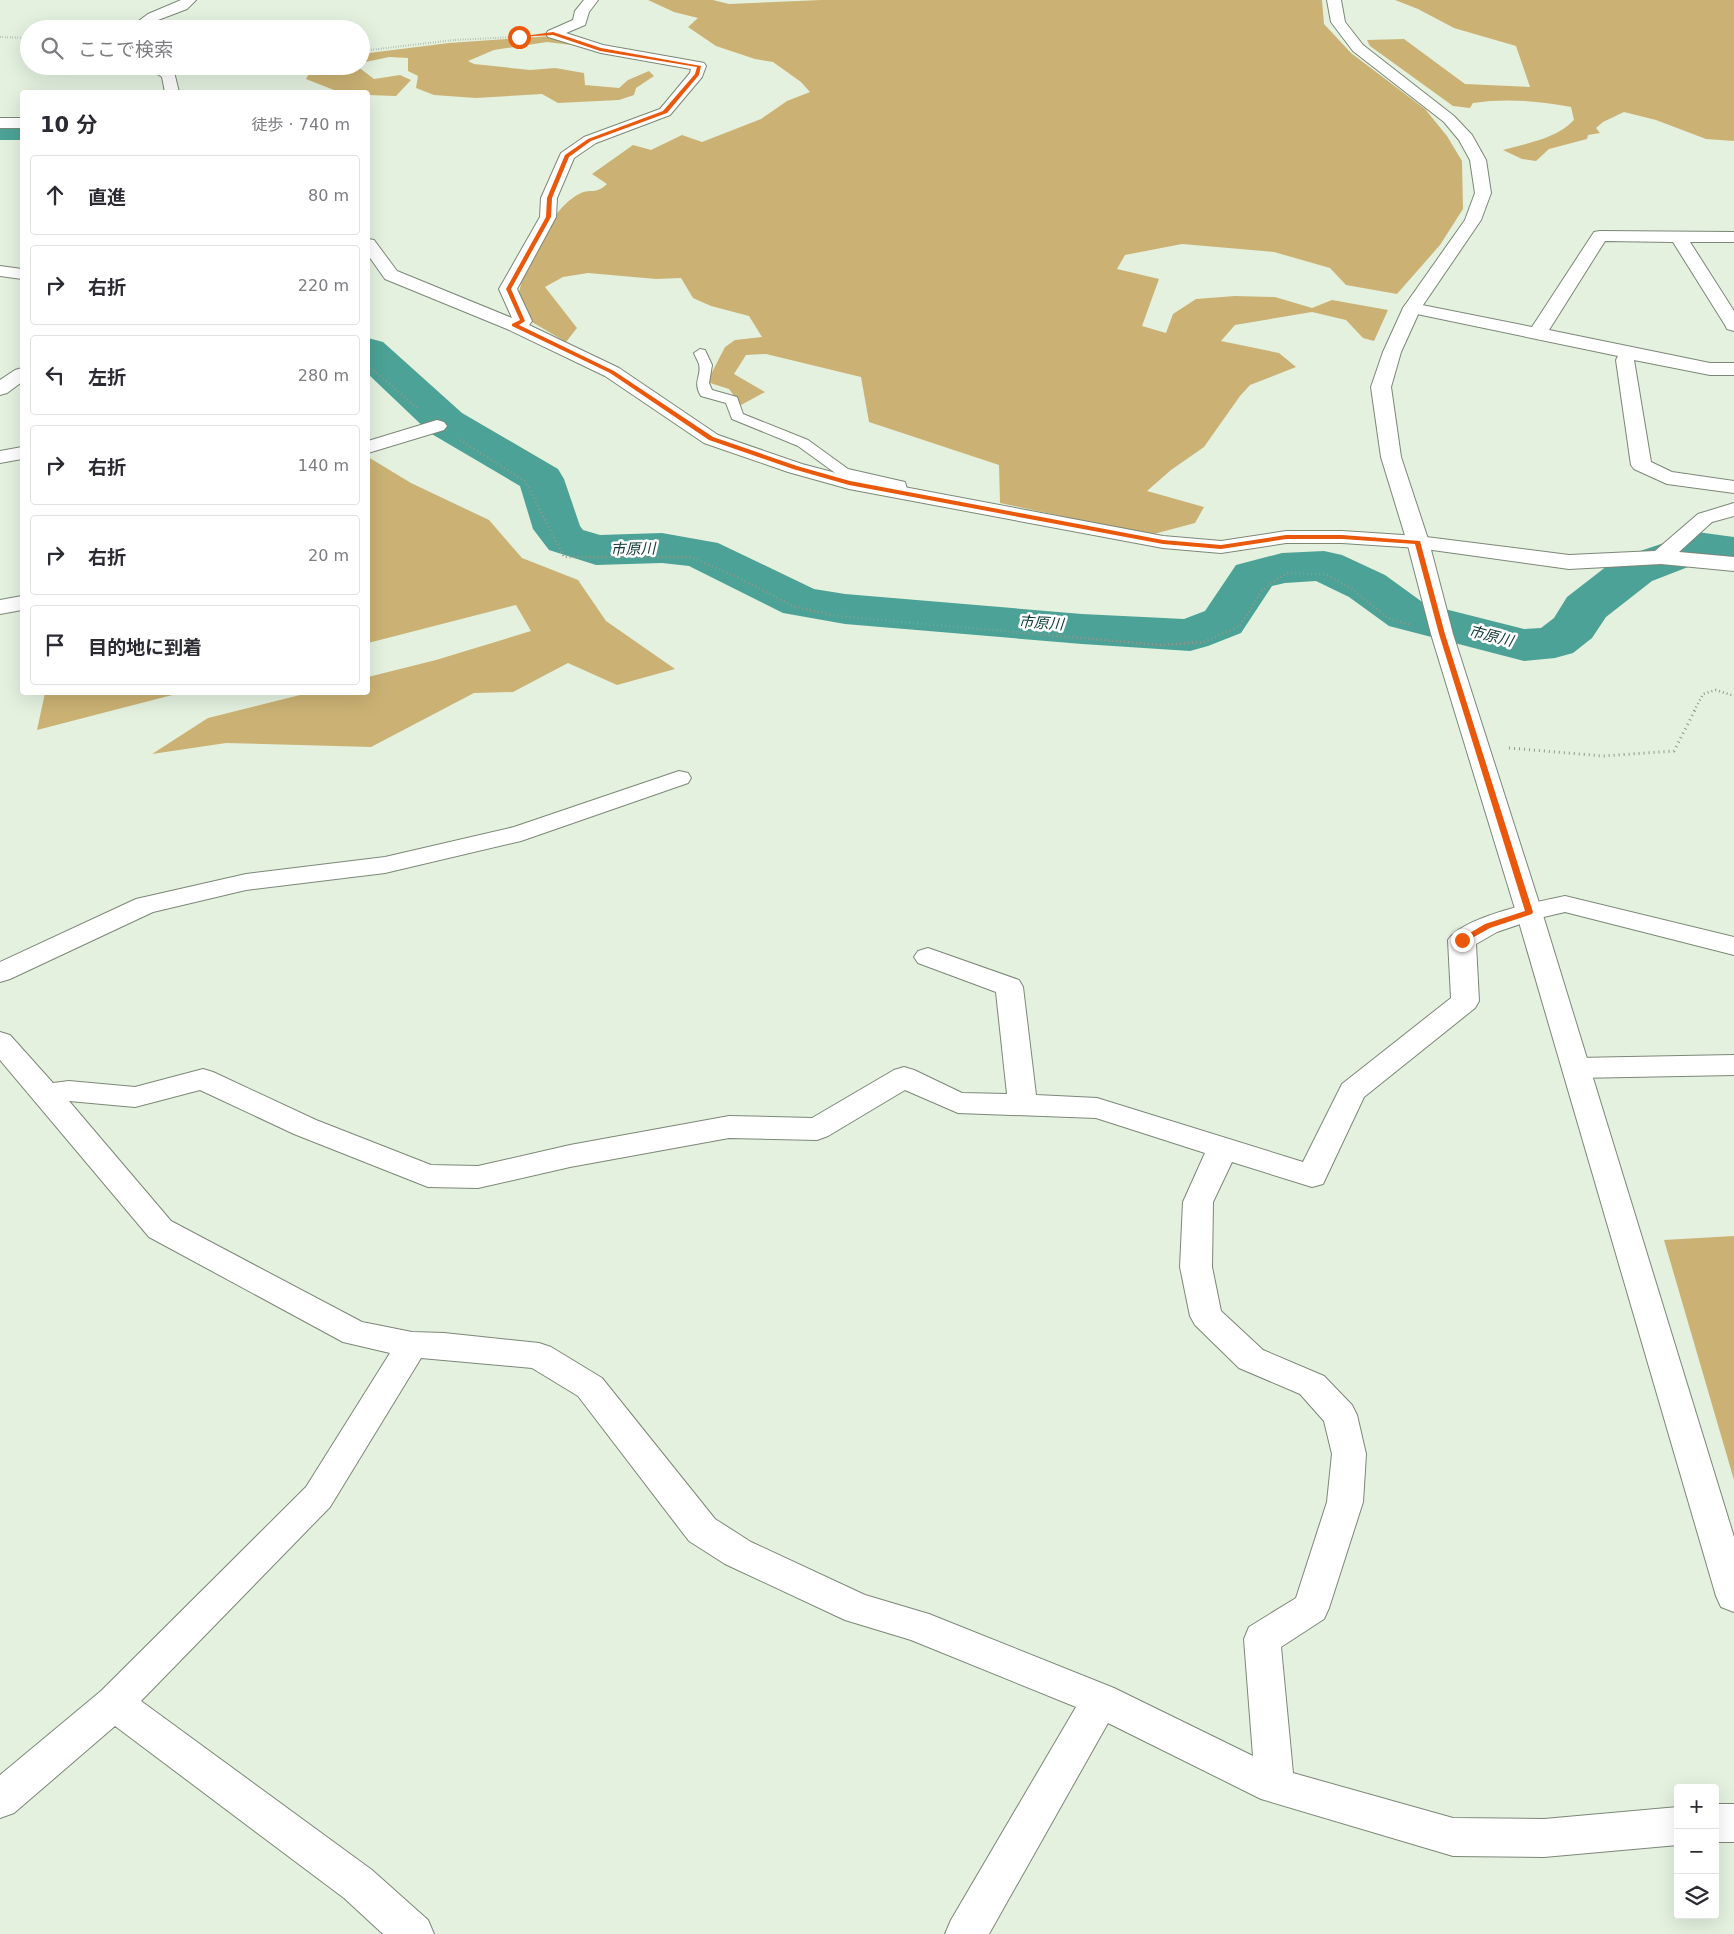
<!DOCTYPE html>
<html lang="ja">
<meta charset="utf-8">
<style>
body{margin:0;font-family:"DejaVu Sans","Noto Sans JP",sans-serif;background:#f7f7f7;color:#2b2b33}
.controls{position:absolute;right:15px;bottom:15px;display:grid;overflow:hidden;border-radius:5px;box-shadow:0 5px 20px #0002}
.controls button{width:45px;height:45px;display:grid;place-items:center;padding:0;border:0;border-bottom:1px solid #e1e1e2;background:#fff;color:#2b2b33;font:25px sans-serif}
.stop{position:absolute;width:15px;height:15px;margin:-11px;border:4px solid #ea580c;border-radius:50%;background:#fff}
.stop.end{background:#ea580c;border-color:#fff;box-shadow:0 1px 5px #0008}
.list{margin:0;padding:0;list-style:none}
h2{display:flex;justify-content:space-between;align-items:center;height:65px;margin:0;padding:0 20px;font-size:21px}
h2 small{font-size:16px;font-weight:400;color:#7c7c81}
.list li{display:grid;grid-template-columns:32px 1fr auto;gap:15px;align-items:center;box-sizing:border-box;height:80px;margin:0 10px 10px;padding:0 10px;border:1px solid #e1e1e2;border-radius:5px}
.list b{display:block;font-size:19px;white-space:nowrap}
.list em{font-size:16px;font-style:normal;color:#7c7c81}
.icon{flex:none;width:28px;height:28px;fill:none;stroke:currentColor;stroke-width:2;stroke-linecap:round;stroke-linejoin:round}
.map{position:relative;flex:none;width:1734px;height:1934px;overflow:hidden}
.search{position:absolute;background:#fff;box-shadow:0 5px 20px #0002;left:20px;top:20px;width:350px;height:55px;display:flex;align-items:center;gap:12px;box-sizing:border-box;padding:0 18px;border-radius:28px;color:#7c7c81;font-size:19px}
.panel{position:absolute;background:#fff;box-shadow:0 5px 20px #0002;left:20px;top:90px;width:350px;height:605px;border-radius:5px}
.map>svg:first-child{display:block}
.forest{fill:#cbb274}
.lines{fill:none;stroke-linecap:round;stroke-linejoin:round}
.river{fill:#4ca296;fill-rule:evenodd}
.lane-casing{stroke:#7c8777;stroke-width:2}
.street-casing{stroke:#7c8777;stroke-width:2}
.secondary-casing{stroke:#7c8777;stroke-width:2}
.path-far2{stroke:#90998c;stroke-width:2;stroke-dasharray:0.5 2;stroke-linecap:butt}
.path-far1{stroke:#90998c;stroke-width:2.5;stroke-dasharray:1 3;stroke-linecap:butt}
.path{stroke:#90998c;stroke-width:3;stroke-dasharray:1 4;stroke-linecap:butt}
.lane{fill:#fff;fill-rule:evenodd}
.street{fill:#fff;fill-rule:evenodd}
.secondary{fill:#fff;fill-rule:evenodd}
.route{fill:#ea580c}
.labels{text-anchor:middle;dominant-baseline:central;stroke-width:5;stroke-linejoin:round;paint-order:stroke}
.far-water-label{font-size:15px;font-style:italic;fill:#0f3933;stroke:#fff}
</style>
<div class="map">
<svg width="1734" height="1934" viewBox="0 0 1734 1934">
<rect width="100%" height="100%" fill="#e4f1df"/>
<!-- forest -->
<g class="forest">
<path d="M648,0h65l16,4 92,-4h501l2,24 27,29 74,56 22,27 15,25 1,48 -23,36 -43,49 -51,-9 -16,-17 -56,-16 -92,-8 -57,11 -8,14 42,10 -17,47 24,7 7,-19 23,-15 39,-3 40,1 37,11 20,-8 56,10 -14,31 -11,-3 -17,-18 -34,-8 -77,13 -14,16 58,12 17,14 -46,18 -10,11 -36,51 -33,23 -24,21 57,16 -9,16 -45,12 -150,-32 -1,-38 -130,-43 -8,-45 -95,-23 -20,1 -12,19 31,18 -24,13 -12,-16 -22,-7 18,-35 10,-7 27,-3 -13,-21 -38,-10 -18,-8 -12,-20 -25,1 -68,-6 -25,4 -18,10 32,41 -11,14 -46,-27c0,-8 -3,-19 0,-27 7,-29 32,-80 59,-94 11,-6 17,1 28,-10l-15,-10 41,-29 18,5 31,-15 20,7 59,-23 26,-18 23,-9 -9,-10 -28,-20 -18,-3 -39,-13 -28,-19 10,-9 -24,-6z"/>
<path d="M1395,0h339v141l-28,-2 -50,-19 -32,-8 -21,10 -7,6 4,5 -12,2 -1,4 -38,10 -13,12 -14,-2 -19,-9c24,-7 53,-11 71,-30l-3,-13c-32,-6 -65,-9 -98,-4l-3,5 -17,-2 -83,-60 -3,-6 37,-1 61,45 65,3 -14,-41 -62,-18 -36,-19z"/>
<path d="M552,36l28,10 -33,-4 -53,8 -26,11 6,3 56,6 25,-2 29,5 1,12 34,3 9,-8 21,-9 5,5 -18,12 -2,7 -15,5 -61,3 -16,-9 -66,4 -42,-3 -18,-7 2,-12 -10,-5v-13l-19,-1 -28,6v-9l88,-11z"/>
<path d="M322,66h35l17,13 26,-4 11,5 -15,16 -28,-1v-3h-29l-33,-13 5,-9z"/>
<path d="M368,457l43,26 78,37 33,38 56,22 28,41 69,48 -58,16 -49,-22 -55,29 -39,1 -103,54 -145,-4 -74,11 56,-36 100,-25 60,-1v-15l68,-17 95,-29 -15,-26 -148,38z"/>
<path d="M45,693v-1l135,1 -143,37z"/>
<path d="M1734,1236v244l-70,-240z"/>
</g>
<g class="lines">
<!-- river -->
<g class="river">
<rect x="0" y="118" width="22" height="22"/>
<path d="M368,338l15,4 79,71 96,56 6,10 16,47 3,4 17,5 62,-2 56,10 96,46 31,5 237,20 102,5 21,-8 31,-46 46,-12 42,-2 18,4 43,20 40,29 99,25 17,-1 13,-10 13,-21 49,-38 81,-27 37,5v30l-33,-5 -49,19 -46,36 -14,21 -19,15 -18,5 -31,3 -135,-35 -40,-29 -33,-16 -31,2 -13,3 -31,47 -33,13 -18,5 -108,-7 -237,-20 -62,-11 -94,-47 -27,-3 -66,2 -47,-15 -16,-21 -13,-43 -90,-53 -62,-59z"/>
</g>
<defs>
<path id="lane" d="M700,349l5,1 7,15 -3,18 3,7 25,7 6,17 65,26 40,29 57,13 3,11 -2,3h-10l-3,-8 -55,-13 -40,-29 -66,-27 -6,-16 -25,-7c-9,-15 1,-19 -2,-32 -1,-3 -4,-8 -5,-11z"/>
<g id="street">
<path d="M181,0h15l-9,9 -29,11 -13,9h-17l20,-15z"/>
<path d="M584,0h14l-9,12 -4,13 -19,8 37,12 96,17 5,1 2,3 -4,11 -32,38 -74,28 -22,15 -17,40 -1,19 -39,72 15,32 -3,4 90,43 99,67 84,29 49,13 312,59 58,5 65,-10h56l76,5 151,19 86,-4 43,-37 36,-11v13l-22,6 -33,30 55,5v14l-73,-7 -92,5 -151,-21 -76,-5h-56l-65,10 -58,-5 -314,-59 -61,-17 -84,-29 -99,-67 -98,-47 -122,-50 -17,-24v-16l6,1 23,31 115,47 -13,-29 41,-72 1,-19 20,-45 23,-16 76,-28 30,-36 1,-4 -90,-16 -53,-16 -2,-3 2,-3 25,-11 2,-9z"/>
<path d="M145,66h19l10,6 5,20h-14l-3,-15z"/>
<rect x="0" y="118" width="22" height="10"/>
<path d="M1600,231l134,1v10h-44l44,69v20l-7,-2 -2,-4 -52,-83 -68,-1 -56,89 161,33h24v12h-24l-76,-15 17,102 21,10 62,9v12l-67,-9 -33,-15 -3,-4 -15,-105 2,-4 -206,-43 -6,-1 -3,-4 3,-4 6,-1 120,24 62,-95z"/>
<path d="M0,266l22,3v10l-22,-3z"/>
<path d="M22,368v14l-15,11 -7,2v-15l15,-10z"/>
<path d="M437,420l7,2 3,4 -3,4 -76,23v-12z"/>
<path d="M22,447v12l-22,4v-12z"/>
<path d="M22,596v14l-22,4v-14z"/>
<path d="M679,771l9,2 3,5 -3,5 -167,58 -136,32 -139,17 -93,22 -143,67 -10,3v-20l136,-63 110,-25 139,-17 129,-30z"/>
<path d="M1565,896l169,41v18l-169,-43 -30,7 -38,13 -21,12 3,57 -4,7 -111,89 -41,87 -11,3 -80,-25 -19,40 -1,65 9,44 42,39 61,26 28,29 5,10 9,39 -3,48 -34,106 -5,11 -43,28 12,126 160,45 91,1 134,-12v38l-134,12 -91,-1 -192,-57 -153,-76 -119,211h-44l6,-14 125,-213 -165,-67 -66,-20 -120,-56 -36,-23 -111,-145 -46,-28 -111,-10 -91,149 -189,194 231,169 56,50 6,14h-51l-39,-36 -229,-172 -101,87 -14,5v-43l101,-84 205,-204 84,-134 -47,-11 -194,-105 -149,-177v-28l10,3 43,48 16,-2 66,6 68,-18 10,3 103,48 115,45 47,1 92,-21 159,-29 83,2 82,-48 10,-3 10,3 48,23 45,1 -11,-102 -78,-29 -4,-6 4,-6 10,-3 91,32 4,7 13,108 61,3 206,64 39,-78 109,-86 -3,-58c16,-24 89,-38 117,-44zM200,1090l94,44 134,53 50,1 92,-21 159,-29 88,2 11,-4 77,-46 53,23 138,5 109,35 -22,49 -3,65 10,49 5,9 44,43 61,26 24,27 8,33 -5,48 -31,96 -47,29 -5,12 9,117 -139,-68 -185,-74 -64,-19 -114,-53 -36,-23 -113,-141 -51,-31 -12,-4 -95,-10 -32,-1 -50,-10 -191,-101 -102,-120 66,6z"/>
<path d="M1734,1055v20l-158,3 -10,-3 -4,-7 4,-7 10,-3z"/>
<rect x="1715" y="1804" width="19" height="38"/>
</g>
<path id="secondary" d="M1327,0h14l4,22 18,23 91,71 18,19 14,25 5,33 -10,27 -60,88 -20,44 -10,35 10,70 28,85 24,92 89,278 192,625v75l-13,-5 -5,-11 -200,-684 -85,-278 -24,-92 -26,-85 -10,-70 12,-35 20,-44 62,-88 10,-27 -5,-33 -11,-20 -15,-18 -91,-71 -22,-29z"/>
</defs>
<!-- lane casing -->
<use href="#lane" class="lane-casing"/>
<!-- street casing -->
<use href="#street" class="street-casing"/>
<!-- secondary casing -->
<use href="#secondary" class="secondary-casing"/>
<!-- path-far2 -->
<g class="path-far2">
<path d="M0,37l29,1"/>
<path d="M361,51l93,-11 79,-4"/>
</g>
<!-- path-far1 -->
<g class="path-far1">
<path d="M368,365l49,43"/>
<path d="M460,440l65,41 39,76h127l46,20 56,29 42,10 326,29 42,-3 37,-16 22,-36 25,-17 38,1 26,14 37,30 23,7"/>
<path d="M1694,711l9,-17 13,-4 18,6"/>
</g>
<!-- path -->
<path class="path" d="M1509,748l94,8 71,-5 21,-41"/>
<!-- lane -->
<use href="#lane" class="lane"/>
<!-- street -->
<use href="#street" class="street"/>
<!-- secondary -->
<use href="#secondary" class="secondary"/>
</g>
<!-- route -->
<path class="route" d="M553,32l48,16 100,18 -2,9 -32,38 -76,28 -22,16 -17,41 -1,19 -40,72 14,32 -6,4 95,46 99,66 84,29 53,15 313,59 58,5 65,-10h56l78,6 25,93 88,278 -1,2 -42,14 -25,14 -7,-2 27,-16 40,-13 -86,-277 -24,-90 -73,-5h-56l-65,10 -58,-5 -314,-59 -56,-16 -84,-29 -99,-67 -98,-47v-2l8,-4 -14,-31 40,-72 1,-19 18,-43 23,-16 75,-28 32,-37 2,-7 -97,-16 -47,-16 -36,2z"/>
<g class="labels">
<!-- far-water labels -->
<g class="far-water-label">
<text transform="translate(633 549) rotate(-1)">市原川</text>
<text transform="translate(1041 623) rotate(4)">市原川</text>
<text transform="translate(1491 636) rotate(14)">市原川</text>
</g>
</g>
</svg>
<div class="controls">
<button>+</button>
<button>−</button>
<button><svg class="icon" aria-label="layers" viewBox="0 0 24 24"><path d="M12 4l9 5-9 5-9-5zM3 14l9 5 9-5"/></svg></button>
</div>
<div class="stop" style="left:519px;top:37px"></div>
<div class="stop end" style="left:1462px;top:940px"></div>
<div class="search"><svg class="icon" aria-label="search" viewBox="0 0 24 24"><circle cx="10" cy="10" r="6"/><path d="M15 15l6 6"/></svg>ここで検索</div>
<section class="panel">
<h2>10 分<small>徒歩 · 740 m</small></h2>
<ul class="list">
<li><svg class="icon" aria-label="ahead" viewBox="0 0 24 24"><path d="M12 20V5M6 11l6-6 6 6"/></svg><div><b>直進</b></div><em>80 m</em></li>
<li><svg class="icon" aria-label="right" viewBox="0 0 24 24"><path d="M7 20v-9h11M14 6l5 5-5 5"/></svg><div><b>右折</b></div><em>220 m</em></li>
<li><svg class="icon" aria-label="left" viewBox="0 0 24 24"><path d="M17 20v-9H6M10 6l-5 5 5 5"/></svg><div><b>左折</b></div><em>280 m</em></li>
<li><svg class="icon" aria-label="right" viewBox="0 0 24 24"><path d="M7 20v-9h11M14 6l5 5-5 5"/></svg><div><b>右折</b></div><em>140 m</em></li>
<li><svg class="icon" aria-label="right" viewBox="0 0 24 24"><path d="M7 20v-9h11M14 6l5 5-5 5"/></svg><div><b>右折</b></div><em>20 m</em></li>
<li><svg class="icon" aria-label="arrive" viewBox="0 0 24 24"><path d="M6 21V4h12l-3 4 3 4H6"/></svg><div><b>目的地に到着</b></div></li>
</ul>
</section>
</div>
